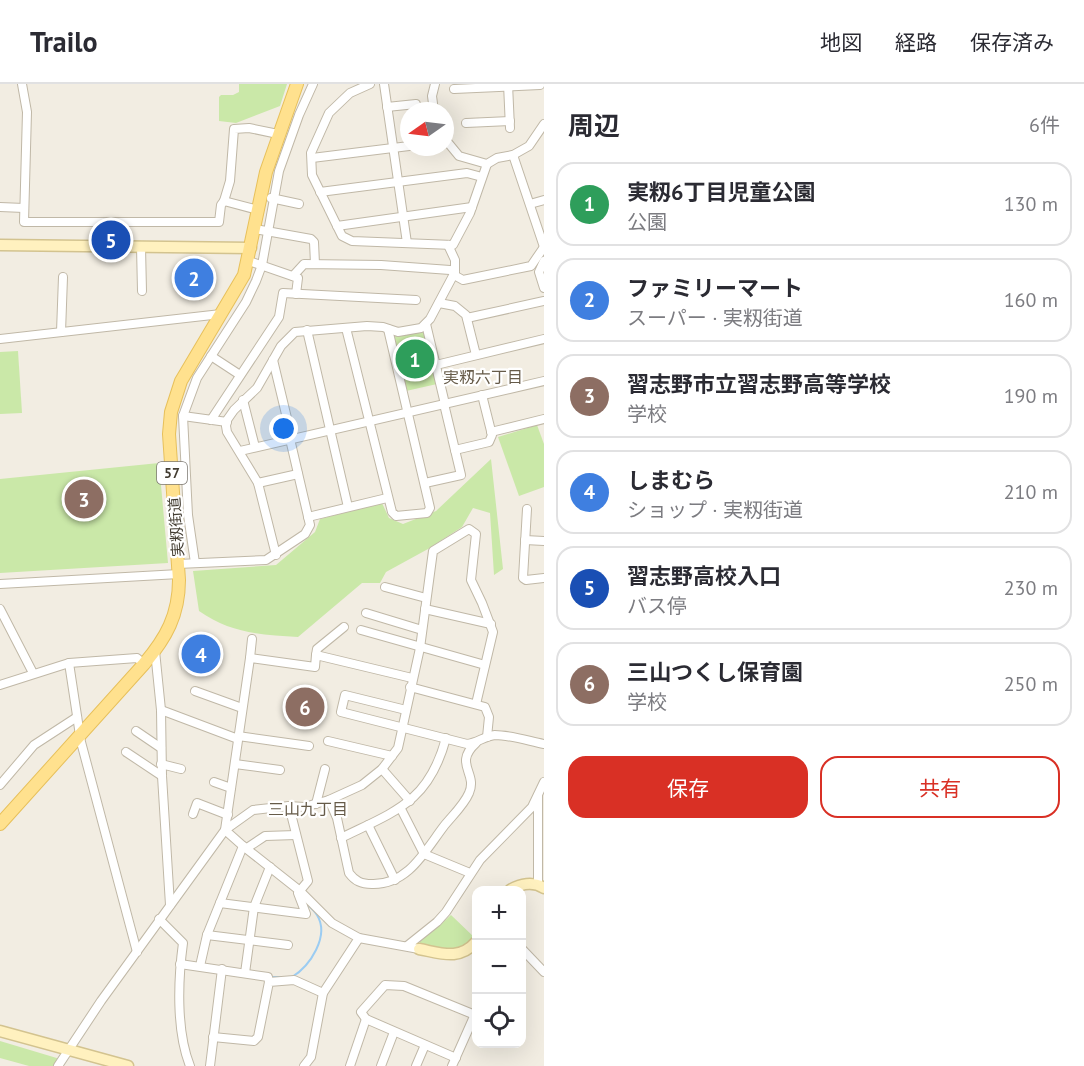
<!DOCTYPE html>
<html lang="ja">
<meta charset="utf-8">
<style>
body{margin:0;font-family:"PT Sans","Noto Sans JP",sans-serif;background:#f7f7f7;color:#2b2b33}
.controls{position:absolute;right:18px;bottom:18px;display:grid;overflow:hidden;border-radius:12px;box-shadow:0 6px 24px #0002}
.controls button{width:54px;height:54px;display:grid;place-items:center;padding:0;border:0;border-bottom:2px solid #e1e1e2;background:#fff;color:#2b2b33;font:30px sans-serif}
.compass{position:absolute;left:400px;top:18px;width:54px;height:54px;border-radius:50%;background:#fff;box-shadow:0 6px 24px #0002;rotate:256deg}
.you{position:absolute;left:284px;top:345px;width:21px;height:21px;margin:-15px;border:4px solid #fff;border-radius:50%;background:#1a73e8;box-shadow:0 0 0 9px #1a73e833}
.badge{display:grid;place-items:center;width:39px;height:39px;border-radius:50%;background:#d93025;color:#fff;font-size:20px;font-weight:700}
.pin{position:absolute;translate:-50% -50%;border:3px solid #fff;box-shadow:0 2px 6px #0006}
.list{margin:0;padding:0;list-style:none}
h2{display:flex;justify-content:space-between;align-items:center;height:78px;margin:0;padding:0 24px;font-size:26px}
h2 small{font-size:20px;font-weight:400;color:#7c7c81}
.list li{display:grid;grid-template-columns:39px 1fr auto;gap:18px;align-items:center;box-sizing:border-box;height:84px;margin:0 12px 12px;padding:0 12px;border:2px solid #e1e1e2;border-radius:18px}
.list b{display:block;font-size:22px;white-space:nowrap}
.list p{margin:0;font-size:20px;white-space:nowrap;color:#7c7c81}
.list em{font-size:20px;font-style:normal;color:#7c7c81}
.actions{display:flex;gap:12px;padding:18px 24px}
.actions a{flex:1;padding:14px 0;border:2px solid #d93025;border-radius:18px;text-align:center;font-size:21px;color:#d93025}
.actions .main{background:#d93025;color:#fff}
.icon{flex:none;width:33px;height:33px;fill:none;stroke:currentColor;stroke-width:2;stroke-linecap:round;stroke-linejoin:round}
.map{position:relative;flex:none;width:544px;height:982px;overflow:hidden}
header{display:flex;align-items:center;gap:36px;box-sizing:border-box;height:84px;padding:0 30px;background:#fff;border-bottom:2px solid #e1e1e2}
header strong{font-size:28px}
nav{display:flex;gap:33px;margin-inline-start:auto;font-size:21px}
main{display:flex}
aside{flex:1;background:#fff}
.map>svg:first-child{display:block}
.green{fill:#cae8a8}
.lines{fill:none;stroke-linecap:round;stroke-linejoin:round}
.stream{stroke:#9bccf2;stroke-width:2}
.street-casing{stroke:#c0b8a7;stroke-width:10}
.secondary-casing{stroke:#d3c38f;stroke-width:13}
.primary-casing{stroke:#e7c05b;stroke-width:14}
.street{stroke:#fff;stroke-width:8}
.secondary{stroke:#fff1bf;stroke-width:10}
.primary{stroke:#ffe18e;stroke-width:12}
.labels{text-anchor:middle;dominant-baseline:central;stroke-width:4.5;stroke-linejoin:round;paint-order:stroke}
.shield{fill:#fff;stroke:#7b7770;stroke-width:1.5}
.shield-label{font-size:14px;font-weight:bold;fill:#433d32}
.street-label{font-size:15px;fill:#433d32;stroke:#fff}
.neighbourhood-label{font-size:16px;fill:#665b49;stroke:#fff}
</style>
<header>
<strong>Trailo</strong>
<nav><a>地図</a><a>経路</a><a>保存済み</a></nav>
</header>
<main>
<div class="map">
<svg width="544" height="982" viewBox="0 0 544 982">
<rect width="100%" height="100%" fill="#f2ede2"/>
<!-- green -->
<g class="green">
<path d="M239,0h48l-7,22 -44,17 -17,-2v-24l2,-2h12l6,-3z"/>
<path d="M425,245l12,55 -31,7 -14,-57h23z"/>
<path d="M18,267l4,62 -22,1v-62z"/>
<path d="M537,341l7,19v43l-25,9 -21,-59z"/>
<path d="M491,375l12,110 -9,6 -4,-62 -17,-5 -11,19 -34,22 -42,23 -6,11h-18l-64,54c-37,-2 -68,-4 -99,-26l-6,-40 83,-6 39,-33 5,-13 62,-16 7,15 14,6 33,-13z"/>
<path d="M159,379l9,100 -168,10v-94z"/>
<path d="M451,831l24,23 -14,12 -39,-4 -3,-5 21,-16z"/>
<path d="M0,957l60,18 -5,7h-26l-29,-8z"/>
</g>
<g class="lines">
<!-- stream -->
<g class="stream">
<path d="M272,893h14"/>
<path d="M292,893c18,-11 38,-41 25,-62 -3,-5 -9,-10 -13,-14"/>
</g>
<defs>
<g id="street">
<path d="M22,0l5,28 -3,110h195l2,-17 3,-4 34,9"/>
<path d="M370,0l-20,9 -21,20 -18,40 1,22 30,61 10,5 101,4 17,-32 17,-49"/>
<path d="M384,0l23,159"/>
<path d="M508,0l2,44"/>
<path d="M454,5l86,-4"/>
<path d="M387,23l29,-3 2,7"/>
<path d="M434,27l-2,-15 3,-12"/>
<path d="M466,39l44,-2"/>
<path d="M544,40l-15,22 -16,9 31,92"/>
<path d="M445,55l14,17 28,8 10,-6 16,-3"/>
<path d="M312,74l97,-12"/>
<path d="M320,108l147,-19 15,4"/>
<path d="M271,114l28,6"/>
<path d="M224,117l6,-20 4,-52 15,-1 29,6"/>
<path d="M530,120l14,-4"/>
<path d="M0,123l24,1"/>
<path d="M337,142l135,-19"/>
<path d="M255,145l56,10 3,3 1,22"/>
<path d="M141,163l1,44"/>
<path d="M249,177l49,17 -2,16"/>
<path d="M544,177l-5,11 5,16"/>
<path d="M454,191l9,5 68,-14 13,-19"/>
<path d="M293,192l11,-12 77,1 69,5 5,2"/>
<path d="M439,219l16,3 11,9 10,40"/>
<path d="M467,234l77,-17"/>
<path d="M426,240l19,80"/>
<path d="M346,244l46,184 4,4 31,-3 3,-5 -42,-179"/>
<path d="M307,246l41,177"/>
<path d="M61,248l2,-55"/>
<path d="M0,255l221,-25"/>
<path d="M211,272l29,19"/>
<path d="M273,276l19,79"/>
<path d="M436,281l108,-26"/>
<path d="M243,316l12,47"/>
<path d="M183,332l44,6"/>
<path d="M211,336l68,-103 4,-24 133,7"/>
<path d="M491,348l53,-13"/>
<path d="M455,366l34,-8 3,-7 -10,-40"/>
<path d="M240,367l304,-70"/>
<path d="M258,399l40,-9"/>
<path d="M425,399l36,-8 -17,-71"/>
<path d="M527,425l-4,69 3,2 18,-2"/>
<path d="M308,433l79,-19"/>
<path d="M525,456l19,1"/>
<path d="M276,471l-18,-72 -31,-51 -1,-6 1,-6 7,-10 23,-22 24,-42 14,-14 72,-6 16,1 15,5 23,-4 9,-9 25,-47v-12l-7,-15"/>
<path d="M195,479l-7,-48 -5,-99 14,-38 49,-76 10,-21 6,-16 17,-94 20,-56 14,-31"/>
<path d="M178,480l88,-4 39,-26 5,-9 -20,-86"/>
<path d="M0,500l179,-10"/>
<path d="M385,503l41,11"/>
<path d="M0,525l33,64"/>
<path d="M425,525l66,15"/>
<path d="M366,529l56,17"/>
<path d="M361,546l124,35"/>
<path d="M155,567l6,59 1,66 8,129"/>
<path d="M316,571l1,-6 27,-22"/>
<path d="M250,574l2,-19"/>
<path d="M69,579l12,79 56,210"/>
<path d="M412,594l-96,-23 -1,12 -65,-9 -25,172 18,16 57,45 32,32 27,15 60,11"/>
<path d="M0,601l69,-22 68,-5 7,6"/>
<path d="M410,603l75,20 4,10 -2,20"/>
<path d="M195,607l47,17"/>
<path d="M161,626l77,29"/>
<path d="M406,626l-61,-15 -4,17 126,32c10,-1 18,-8 28,-9 15,0 34,6 49,9"/>
<path d="M136,647l25,17"/>
<path d="M238,652l71,10"/>
<path d="M328,657l64,15"/>
<path d="M126,668l36,24"/>
<path d="M161,680l20,5"/>
<path d="M235,680l45,6"/>
<path d="M382,685l28,32"/>
<path d="M214,698l17,6"/>
<path d="M0,701l34,-40 43,-28"/>
<path d="M538,712v89"/>
<path d="M329,716l8,18 12,55c6,8 12,11 23,11 36,1 53,-33 72,-58 8,-10 20,-21 25,-33 9,-20 -16,-29 7,-50"/>
<path d="M316,720l9,-35"/>
<path d="M401,725l23,45 46,19"/>
<path d="M193,730l4,-11 31,12"/>
<path d="M368,741l27,55"/>
<path d="M341,754c55,-27 88,-36 105,-100"/>
<path d="M247,764l18,-12 31,-1"/>
<path d="M220,819l86,11 -8,-21 10,-12 -19,-75"/>
<path d="M159,835l24,24c-5,37 -7,88 7,123"/>
<path d="M207,851l81,10"/>
<path d="M407,862l30,-24 9,-10 34,-52 52,-53 12,-25"/>
<path d="M522,865l22,23"/>
<path d="M180,880l88,13 1,5"/>
<path d="M200,882l7,-31 36,-89"/>
<path d="M245,889l9,-66 16,-40"/>
<path d="M213,953l41,4 4,-4 11,-55 25,-2 29,13"/>
<path d="M456,974l-90,-39 -5,-7 24,-27 19,1 71,29"/>
<path d="M58,982l43,-65 124,-171 28,-20 36,-4 15,1 25,-7 33,-15 20,-16 16,-21 22,-100 13,-97 36,-22 7,5 -5,46 11,23 11,29 -17,72"/>
<path d="M210,982l12,-97"/>
<path d="M304,982l7,-9 12,-64 36,-55"/>
<path d="M350,982l16,-47"/>
<path d="M381,982l13,-34"/>
<path d="M416,982l9,-21"/>
<path d="M452,982l24,-54"/>
</g>
<g id="secondary">
<path d="M0,161l251,3"/>
<path d="M510,806c10,-6 23,-9 34,-2"/>
<path d="M419,865c22,4 40,12 57,-7"/>
<path d="M0,947l128,35"/>
</g>
<path id="primary" d="M0,740l144,-160c22,-26 35,-49 35,-84l-10,-146 2,-22 10,-31 63,-106 22,-103 31,-88"/>
</defs>
<!-- street casing -->
<use href="#street" class="street-casing"/>
<!-- secondary casing -->
<use href="#secondary" class="secondary-casing"/>
<!-- primary casing -->
<use href="#primary" class="primary-casing"/>
<!-- street -->
<use href="#street" class="street"/>
<!-- secondary -->
<use href="#secondary" class="secondary"/>
<!-- primary -->
<use href="#primary" class="primary"/>
</g>
<g class="labels">
<!-- shield labels -->
<rect class="shield" x="157" y="378" width="30" height="22" rx="4.5"/>
<g class="shield-label">
<text x="172" y="389">57</text>
</g>
<!-- street labels -->
<g class="street-label">
<text transform="translate(176 443) rotate(-94)">実籾街道</text>
</g>
<!-- neighbourhood labels -->
<g class="neighbourhood-label">
<text x="483" y="293">実籾六丁目</text>
<text x="308" y="725">三山九丁目</text>
</g>
</g>
</svg>
<div class="controls">
<button>+</button>
<button>−</button>
<button><svg class="icon" aria-label="locate" viewBox="0 0 24 24"><circle cx="12" cy="12" r="6"/><path d="M12 2v4M12 18v4M2 12h4M18 12h4"/></svg></button>
</div>
<svg class="compass" viewBox="-18 -18 36 36"><path d="M0-13l5 13h-10z" fill="#e53935"/><path d="M0 13l5-13h-10z" fill="#7c7c81"/></svg>
<div class="you"></div>
<div class="pin badge" style="left:415px;top:275px;background:#2e9e5b">1</div>
<div class="pin badge" style="left:194px;top:194px;background:#3f7fe0">2</div>
<div class="pin badge" style="left:84px;top:415px;background:#8d6e63">3</div>
<div class="pin badge" style="left:201px;top:570px;background:#3f7fe0">4</div>
<div class="pin badge" style="left:111px;top:156px;background:#1a4fb4">5</div>
<div class="pin badge" style="left:305px;top:623px;background:#8d6e63">6</div>
</div>
<aside>
<h2>周辺<small>6件</small></h2>
<ul class="list">
<li><span class="badge" style="background:#2e9e5b">1</span><div><b>実籾6丁目児童公園</b><p>公園</p></div><em>130 m</em></li>
<li><span class="badge" style="background:#3f7fe0">2</span><div><b>ファミリーマート</b><p>スーパー · 実籾街道</p></div><em>160 m</em></li>
<li><span class="badge" style="background:#8d6e63">3</span><div><b>習志野市立習志野高等学校</b><p>学校</p></div><em>190 m</em></li>
<li><span class="badge" style="background:#3f7fe0">4</span><div><b>しまむら</b><p>ショップ · 実籾街道</p></div><em>210 m</em></li>
<li><span class="badge" style="background:#1a4fb4">5</span><div><b>習志野高校入口</b><p>バス停</p></div><em>230 m</em></li>
<li><span class="badge" style="background:#8d6e63">6</span><div><b>三山つくし保育園</b><p>学校</p></div><em>250 m</em></li>
</ul>
<div class="actions"><a class="main">保存</a><a>共有</a></div>
</aside>
</main>
